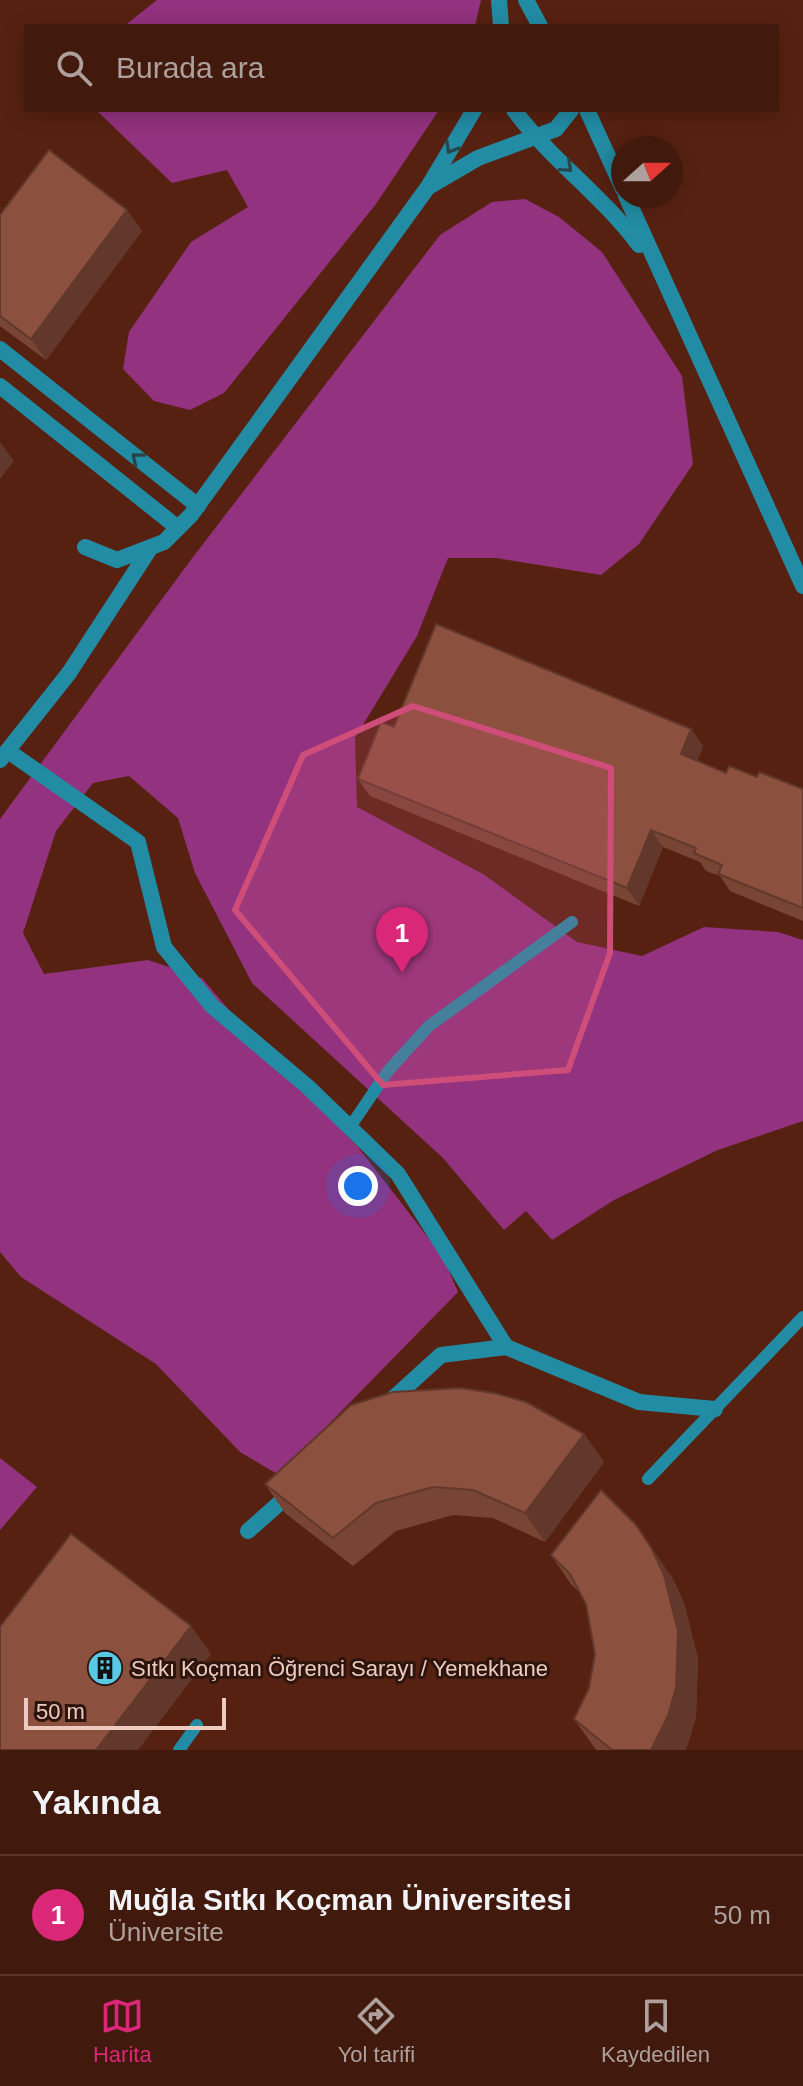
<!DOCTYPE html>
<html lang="tr">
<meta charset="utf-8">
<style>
body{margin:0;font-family:Helvetica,sans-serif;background:#482216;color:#f1f3f6}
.compass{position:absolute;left:611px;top:136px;width:72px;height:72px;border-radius:50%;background:#41190d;box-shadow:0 4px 20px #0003;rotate:69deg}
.scale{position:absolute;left:24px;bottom:20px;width:202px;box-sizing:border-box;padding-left:8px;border:4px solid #eecbc0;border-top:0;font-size:22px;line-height:28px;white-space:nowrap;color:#eecbc0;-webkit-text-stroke:6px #2d140d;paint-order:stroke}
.you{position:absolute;left:358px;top:1186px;width:28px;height:28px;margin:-20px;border:6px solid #fff;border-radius:50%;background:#1a73e8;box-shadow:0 0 0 12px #1a73e833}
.badge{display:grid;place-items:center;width:52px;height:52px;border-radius:50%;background:#db2777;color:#fff;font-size:26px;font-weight:700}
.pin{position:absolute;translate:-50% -66px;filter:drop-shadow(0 2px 4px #0008)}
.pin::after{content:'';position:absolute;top:42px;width:28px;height:24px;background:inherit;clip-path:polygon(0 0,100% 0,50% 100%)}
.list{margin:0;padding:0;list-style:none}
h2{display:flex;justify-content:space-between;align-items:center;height:104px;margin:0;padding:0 32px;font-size:34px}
h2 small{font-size:26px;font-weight:400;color:#aea09d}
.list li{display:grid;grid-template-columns:52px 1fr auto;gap:24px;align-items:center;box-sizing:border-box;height:120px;padding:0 32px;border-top:2px solid #5a382e}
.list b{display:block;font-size:30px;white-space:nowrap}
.list p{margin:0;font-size:26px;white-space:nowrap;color:#aea09d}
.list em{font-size:26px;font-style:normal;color:#aea09d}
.icon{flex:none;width:44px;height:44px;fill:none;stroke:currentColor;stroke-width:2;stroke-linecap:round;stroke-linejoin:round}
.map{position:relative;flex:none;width:803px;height:1750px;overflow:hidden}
.search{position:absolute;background:#41190d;box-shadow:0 4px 20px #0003;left:24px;right:24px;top:24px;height:88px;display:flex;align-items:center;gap:20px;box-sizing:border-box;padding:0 28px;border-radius:0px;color:#aea09d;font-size:30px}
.sheet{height:224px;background:#41190d}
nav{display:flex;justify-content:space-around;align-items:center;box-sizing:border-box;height:112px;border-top:2px solid #5a382e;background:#41190d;font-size:22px;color:#aea09d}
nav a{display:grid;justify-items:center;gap:4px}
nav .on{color:#db2777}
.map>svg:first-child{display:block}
.forest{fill:#93327e}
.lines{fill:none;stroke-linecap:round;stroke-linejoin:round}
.service{stroke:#228ca4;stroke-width:12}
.minor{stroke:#228ca4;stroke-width:16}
.tertiary{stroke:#228ca4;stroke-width:16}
.wall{fill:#784535}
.shaded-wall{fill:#61382b}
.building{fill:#8b503e;stroke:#61382b;stroke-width:2}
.oneway{stroke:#294449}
.marked{fill:#cf4e79;fill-opacity:0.2;stroke:#cf4e79;stroke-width:6;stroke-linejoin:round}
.labels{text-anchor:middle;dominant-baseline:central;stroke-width:6;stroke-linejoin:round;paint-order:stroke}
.poi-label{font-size:22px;fill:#eecbc0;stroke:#2d140d;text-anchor:start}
</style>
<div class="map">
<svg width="803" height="1750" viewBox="0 0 803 1750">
<rect width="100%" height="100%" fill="#572111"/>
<!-- forest -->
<g class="forest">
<path d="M157,0h324l-6,26h-351z"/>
<path d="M96,110h343l-63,94 -152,189 -34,17 -36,-9 -31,-32 6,-37 62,-90 57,-35 -21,-37 -55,13z"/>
<path d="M525,199l34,18 43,35 80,124 11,88 -54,80 -38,31 -105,-17h-48l-31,78 -62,102 2,69 126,67 94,68 65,14 62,-29 74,5 25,8v181l-85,29 -104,50 -62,40 -26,-29 -22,19 -61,-72 -191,-175 -57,-110 -17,-55 -49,-42 -36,7 -37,48 -33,102 21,41 104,-14 54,18 59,70 97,99 85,110 15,35 -179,183 -39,-23 -84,-88 -135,-87 -21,-25v-433l190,-258 250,-326 52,-33z"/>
<path d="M0,1458l37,29 -37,43z"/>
</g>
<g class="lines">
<!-- service -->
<g class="service">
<path d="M350,1127l38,-56 41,-45 143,-104"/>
<path d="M648,1479l155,-162"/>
<path d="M179,1750l18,-25"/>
</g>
<!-- minor -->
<g class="minor">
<path d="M430,186l48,-28 78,-29 15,-19"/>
<path d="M0,349l198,157"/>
<path d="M0,386l178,142"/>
<path d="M85,547l32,13 47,-18 27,-27 237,-328 46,-77"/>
<path d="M8,751l130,91 26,105 48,59 96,81 90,87 108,173"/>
<path d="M0,760l69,-87 82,-126"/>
<path d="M385,1406l56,-51 65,-8 133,55 76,7"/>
<path d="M248,1531l46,-41"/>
</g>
<!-- tertiary -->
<g class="tertiary">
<path d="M499,0l2,26"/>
<path d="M526,0l14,26"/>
<path d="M514,110c37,50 88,85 125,135"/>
<path d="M587,110l36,79"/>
<path d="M626,196l177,390"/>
</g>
</g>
<!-- wall -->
<g class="wall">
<path d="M0,215l142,16 -96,129 -46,-34z"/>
<path d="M394,727l297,2 12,17 -6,15 29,12 31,4 46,12v132l-73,-30 -10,-15 -14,-5 -6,-9 -37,-15 -24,59 -269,-110 -12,-17z"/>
<path d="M584,1434l20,28 -59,80 -52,-24 -40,-3 -57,16 -43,35 -68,-53 -20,-29z"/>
<path d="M551,1555l121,22 12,26 14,56 -2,57 -8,28 -3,6h-88l-3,-3 -20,-28 15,-31 6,-34 -9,-50 -5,-10 -10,-10z"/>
</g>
<!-- shaded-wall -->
<g class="shaded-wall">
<path d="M127,210l15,21 -96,129 -15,-21z"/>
<path d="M0,442l14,19 -14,18z"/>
<path d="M691,729l12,17 -10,26 -12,-18z"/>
<path d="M651,830l12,17 -24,59 -12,-18z"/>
<path d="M584,1434l20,28 -59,80 -20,-29z"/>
<path d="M636,1525l36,52 12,26 14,56 -2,57 -8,28 -3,6h-34z"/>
<path d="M191,1626l20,28 -73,96h-42z"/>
</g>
<!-- building -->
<g class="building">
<path d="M49,150l78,60 -96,129 -31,-23v-101z"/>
<path d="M436,624l255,105 -10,25 45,19 3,-7 28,11 2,-5 44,17v119l-85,-34 4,-9 -28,-12 2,-5 -45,-18 -24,58 -269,-109 23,-57 13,5z"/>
<path d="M460,1388l34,5 32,9 58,32 -59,79 -52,-23 -40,-3 -57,16 -43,35 -68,-54 86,-79 42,-13z"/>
<path d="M601,1490l35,35 16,24 12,26 14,56 -2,57 -8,28 -17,34h-39l-38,-31 15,-31 6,-34 -9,-50 -16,-30 -19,-19z"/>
<path d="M71,1534l120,92 -95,124h-96v-123z"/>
</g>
<!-- one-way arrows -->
<defs><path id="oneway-chevron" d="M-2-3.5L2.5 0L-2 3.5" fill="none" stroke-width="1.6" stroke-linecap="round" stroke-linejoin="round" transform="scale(2)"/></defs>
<g class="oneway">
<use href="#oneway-chevron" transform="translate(451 148) rotate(120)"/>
<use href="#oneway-chevron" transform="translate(567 167) rotate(42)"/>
<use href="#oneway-chevron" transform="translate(137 458) rotate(-141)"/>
</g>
<!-- marked area -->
<path class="marked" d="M413,706l198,62 -1,185 -42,117 -185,15 -148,-175 68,-155z"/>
<!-- icons -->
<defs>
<symbol id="building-disc" viewBox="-11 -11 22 22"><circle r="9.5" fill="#59c8e5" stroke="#2d140d"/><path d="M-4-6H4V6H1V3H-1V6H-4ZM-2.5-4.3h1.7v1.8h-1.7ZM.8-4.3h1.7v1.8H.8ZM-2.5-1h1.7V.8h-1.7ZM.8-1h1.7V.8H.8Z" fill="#111"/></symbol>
</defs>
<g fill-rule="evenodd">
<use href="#building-disc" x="85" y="1648" width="40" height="40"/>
</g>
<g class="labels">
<!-- poi labels -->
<g class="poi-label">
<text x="131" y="1668">Sıtkı Koçman Öğrenci Sarayı / Yemekhane</text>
</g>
</g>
</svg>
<svg class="compass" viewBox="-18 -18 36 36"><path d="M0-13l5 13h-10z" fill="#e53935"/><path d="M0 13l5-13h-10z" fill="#aea09d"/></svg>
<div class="scale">50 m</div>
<div class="you"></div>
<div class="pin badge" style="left:402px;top:973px">1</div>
<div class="search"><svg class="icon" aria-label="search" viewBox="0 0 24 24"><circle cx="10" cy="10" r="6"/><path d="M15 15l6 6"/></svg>Burada ara</div>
</div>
<section class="sheet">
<h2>Yakında<small></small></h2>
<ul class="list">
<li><span class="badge">1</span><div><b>Muğla Sıtkı Koçman Üniversitesi</b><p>Üniversite</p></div><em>50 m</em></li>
</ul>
</section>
<nav>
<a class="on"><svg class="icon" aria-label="map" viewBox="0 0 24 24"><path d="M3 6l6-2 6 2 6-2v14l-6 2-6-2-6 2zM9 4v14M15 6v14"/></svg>Harita</a>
<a><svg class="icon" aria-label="directions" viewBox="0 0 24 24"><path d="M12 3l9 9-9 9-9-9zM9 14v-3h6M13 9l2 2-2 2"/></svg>Yol tarifi</a>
<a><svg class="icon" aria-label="saved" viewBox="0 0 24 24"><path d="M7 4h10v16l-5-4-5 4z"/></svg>Kaydedilen</a>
</nav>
